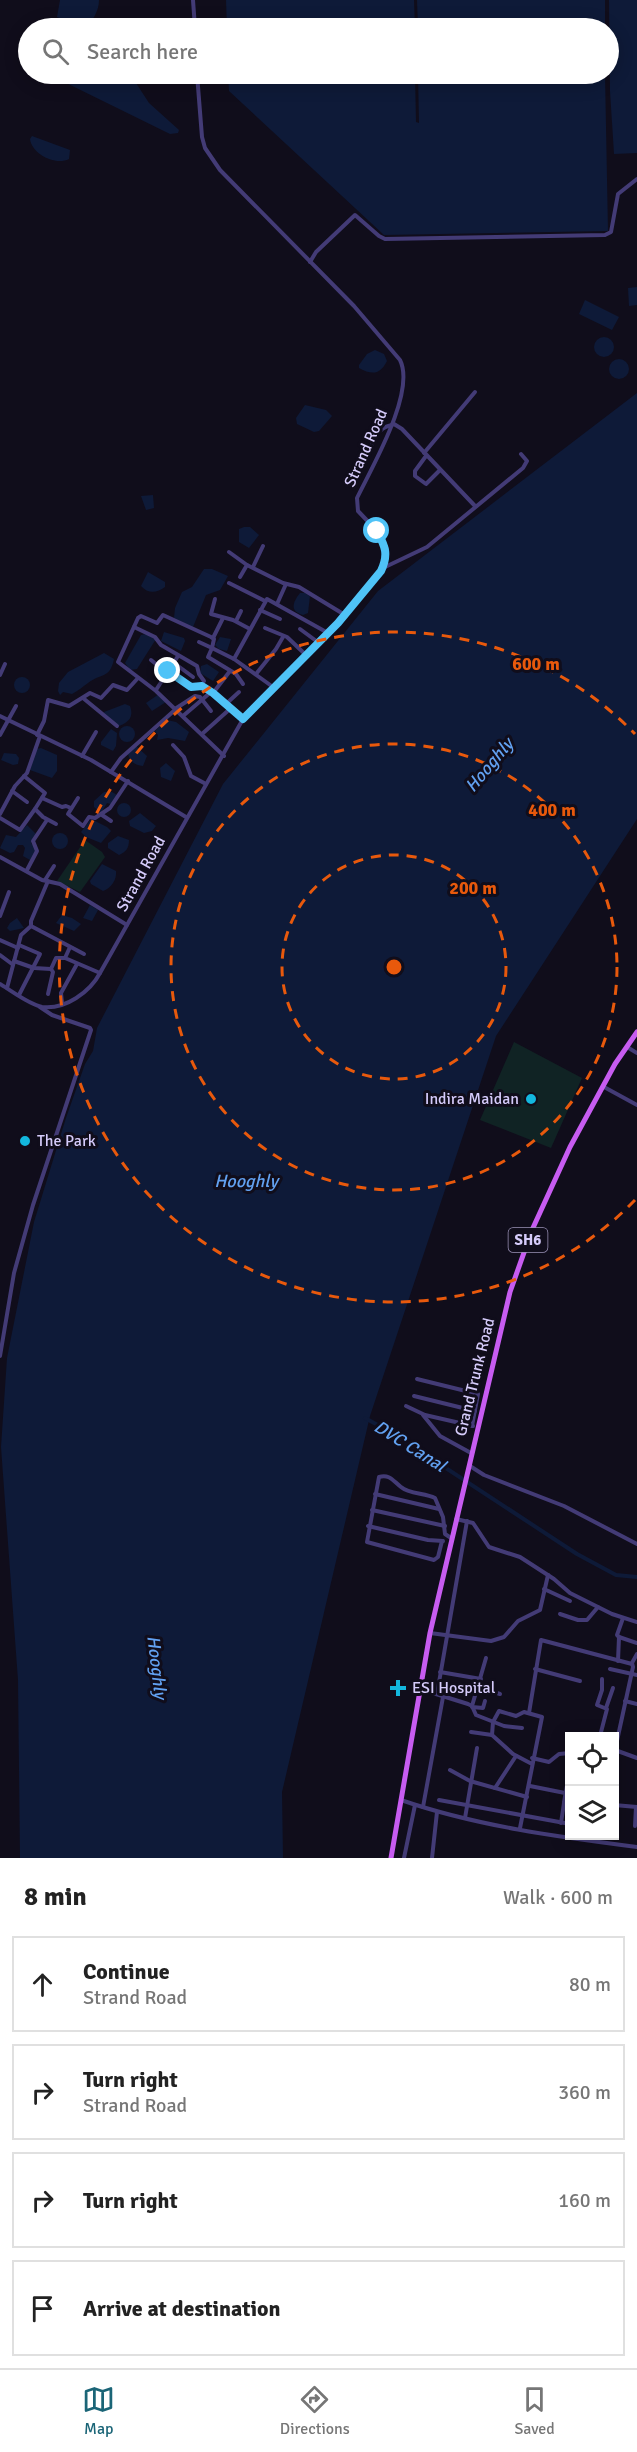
<!DOCTYPE html>
<meta charset="utf-8">
<style>
body{margin:0;font-family:Signika,sans-serif;background:#f6f6f6;color:#222}
.controls{position:absolute;right:18px;bottom:18px;display:grid;overflow:hidden;border-radius:0px;box-shadow:0 3px 15px #0003}
.controls button{width:54px;height:54px;display:grid;place-items:center;padding:0;border:0;border-bottom:2px solid #e0e0e0;background:#fff;color:#222;font:30px sans-serif}
.stop{position:absolute;width:18px;height:18px;margin:-14px;border:4px solid #4fc3f7;border-radius:50%;background:#fff}
.stop.end{background:#4fc3f7;border-color:#fff;box-shadow:0 2px 6px #0008}
.list{margin:0;padding:0;list-style:none}
h2{display:flex;justify-content:space-between;align-items:center;height:78px;margin:0;padding:0 24px;font-size:26px}
h2 small{font-size:20px;font-weight:400;color:#767676}
.list li{display:grid;grid-template-columns:39px 1fr auto;gap:18px;align-items:center;box-sizing:border-box;height:96px;margin:0 12px 12px;padding:0 12px;border:2px solid #e0e0e0;border-radius:0px}
.list b{display:block;font-size:22px;white-space:nowrap}
.list p{margin:0;font-size:20px;white-space:nowrap;color:#767676}
.list em{font-size:20px;font-style:normal;color:#767676}
.icon{flex:none;width:33px;height:33px;fill:none;stroke:currentColor;stroke-width:2;stroke-linecap:round;stroke-linejoin:round}
.map{position:relative;flex:none;width:637px;height:1858px;overflow:hidden}
.search{position:absolute;background:#fff;box-shadow:0 3px 15px #0003;left:18px;right:18px;top:18px;height:66px;display:flex;align-items:center;gap:15px;box-sizing:border-box;padding:0 21px;border-radius:33px;color:#767676;font-size:22px}
.sheet{height:510px;background:#fff}
nav{display:flex;justify-content:space-around;align-items:center;box-sizing:border-box;height:84px;border-top:2px solid #e0e0e0;background:#fff;font-size:16px;color:#767676}
nav a{display:grid;justify-items:center;gap:3px}
nav .on{color:#1b6577}
.map>svg:first-child{display:block}
.green{fill:#102324}
.water{fill:#0e1a38}
.lines{fill:none;stroke-linecap:round;stroke-linejoin:round}
.canal{stroke:#0e1a38;stroke-width:4}
.minor{stroke:#433b76;stroke-width:4}
.major{stroke:#c75cf1;stroke-width:5}
.route{stroke:#4fc3f7;stroke-width:8}
.ring{fill:none;stroke:#e8590c;stroke-width:3;stroke-dasharray:10 8}
.poi-dot{fill:#13b7de;stroke:#100d1b;stroke-width:2}
.labels{text-anchor:middle;dominant-baseline:central;stroke-width:6;stroke-linejoin:round;paint-order:stroke}
.shield{fill:#100d1b;stroke:#9a92b7;stroke-width:1.5}
.shield-label{font-size:15px;font-weight:bold;fill:#d5cbfa}
.street-label{font-size:16px;fill:#d5cbfa;stroke:#100d1b}
.poi-label{font-size:16px;fill:#d5cbfa;stroke:#100d1b;text-anchor:start}
.water-label{font-size:18px;font-style:italic;fill:#62a1f1;stroke:#100d1b}
.centre{fill:#e8590c;stroke:#100d1b;stroke-width:3}
.ring-label{font-size:18px;text-anchor:middle;font-weight:bold;fill:#e8590c;stroke:#100d1b;stroke-width:6;stroke-linejoin:round;paint-order:stroke}
</style>
<div class="map">
<svg width="637" height="1858" viewBox="0 0 637 1858">
<rect width="100%" height="100%" fill="#100d1b"/>
<!-- green -->
<g class="green">
<path d="M85,840l17,12 3,5 -25,35 -23,-11z"/>
<path d="M514,1042l68,36 -31,70 -71,-28z"/>
</g>
<!-- water -->
<g class="water">
<path d="M60,0h39c0,11 -6,19 -12,28h-4l-26,-11z"/>
<path d="M226,0h188l1,28h-188z"/>
<path d="M417,0h188v28h-187z"/>
<path d="M609,0h28v153l-23,1 -4,-63z"/>
<path d="M48,74h78l10,9 13,20 30,27 -1,3 -8,1z"/>
<path d="M228,74h187l1,48 3,1 -1,-49h187l3,157 -224,4 -155,-144z"/>
<path d="M32,136l38,14 -1,9c-14,7 -37,-5 -39,-20z"/>
<path d="M637,287v18l-8,1 -1,-18z"/>
<path d="M585,300l34,17 -7,13 -33,-16z"/>
<circle cx="604" cy="347" r="10"/>
<path d="M375,350l9,4 3,7c-7,14 -15,14 -28,7v-3l8,-11z"/>
<circle cx="619" cy="369" r="10"/>
<path d="M637,393v426l-141,217 -126,380 -88,376 1,66h-263l-2,-178 -17,-233 6,-89 27,-136 32,-104 19,-54 8,-13 4,-23 126,-244 155,-193z"/>
<path d="M305,405l21,5 6,6 -13,15 -5,1 -17,-8 -1,-6z"/>
<path d="M153,495l1,13 -8,2 -5,-14z"/>
<path d="M244,527h6l9,8 -10,13 -10,-6v-13z"/>
<path d="M204,569h8l16,7 -8,14 -14,5 -13,32 -19,-9 1,-10 7,-16 10,-5z"/>
<path d="M148,572l17,10v5c-8,6 -17,7 -24,-1z"/>
<path d="M300,593h5l5,3 -2,17 -5,2c-14,-4 -10,-13 -3,-22z"/>
<path d="M164,632l20,6 1,3 -4,10 -20,-10z"/>
<path d="M146,634l10,5 -19,30 -7,1 -5,-7 16,-28z"/>
<path d="M220,637l11,2 -4,12 -8,-2 -4,-4z"/>
<path d="M104,653l10,6c-4,20 -13,14 -26,24 -6,4 -10,8 -16,11l-9,-2 -3,3 -2,-4 1,-8 9,-11z"/>
<path d="M207,664l12,8 -6,9 -13,-8 1,-7z"/>
<circle cx="22" cy="685" r="8"/>
<path d="M159,694l7,8 -14,9 -6,-8z"/>
<path d="M125,704l5,2c4,11 -1,16 -11,20l-14,-11 -1,-3z"/>
<path d="M167,720l9,2 13,10 -4,9 -17,-3 -11,2 1,-5 -3,-4z"/>
<circle cx="127" cy="734" r="8"/>
<path d="M111,729l6,4 -1,13 -3,5 -12,-6v-3z"/>
<path d="M136,746l11,10 -4,10c-8,-1 -13,-4 -15,-12z"/>
<path d="M41,748l16,7v16l-5,7 -22,-8 6,-21z"/>
<path d="M4,753l12,1 3,4 -1,6 -5,1 -12,-5z"/>
<path d="M166,763l9,8 -4,10 -10,-4 -1,-9z"/>
<path d="M104,792h8l5,3 -3,10 -7,-2 -6,10 -7,-6v-6z"/>
<circle cx="124" cy="810" r="7"/>
<path d="M140,813l16,13 -4,5 -8,2 -14,-7 -1,-5z"/>
<path d="M91,819l16,8 4,4 -10,12 -15,-6 -5,-5z"/>
<path d="M27,825l9,9 -5,9 6,7 -7,10 -7,-4 2,-8 -2,-3h-5l-4,7 -4,1 -10,-5 6,-13 10,2z"/>
<circle cx="60" cy="841" r="8"/>
<path d="M118,836l11,4c0,8 -3,12 -10,15l-11,-7v-5z"/>
<path d="M102,864l14,7c1,9 -5,17 -13,20l-12,-7 -1,-3z"/>
<path d="M90,905l8,5 -6,11 -9,-3z"/>
<path d="M62,915l10,3 9,6 -7,7 -18,-8z"/>
<path d="M17,918l7,10 -14,3 -3,-3 3,-5z"/>
</g>
<g class="lines">
<!-- canal -->
<path class="canal" d="M365,1418l29,16 183,120 39,21 21,2"/>
<!-- minor -->
<g class="minor">
<path d="M193,0l2,28"/>
<path d="M310,262l6,-10 39,-37 24,21 6,3 220,-4 6,-3 7,-38 19,-15"/>
<path d="M394,424l8,5 73,77"/>
<path d="M370,448c6,-11 9,-21 22,-23"/>
<path d="M424,453l51,-61"/>
<path d="M426,456l-11,15v5l11,8 14,-14"/>
<path d="M229,552l18,13 36,18 16,4 46,28"/>
<path d="M253,567l10,-21"/>
<path d="M383,568l44,-21 96,-79 4,-7 -6,-7"/>
<path d="M240,577l7,-12"/>
<path d="M229,583l36,18"/>
<path d="M215,599l-4,15 22,6 17,9"/>
<path d="M277,604l9,-20"/>
<path d="M260,610l20,9"/>
<path d="M236,621l5,-10"/>
<path d="M134,627l21,10 6,8 36,21 2,8 5,7"/>
<path d="M265,628l22,9 20,19"/>
<path d="M300,629l19,14"/>
<path d="M213,638l10,-20"/>
<path d="M199,642l13,6 -4,9 28,17 7,10"/>
<path d="M234,659l33,-60 61,34"/>
<path d="M151,660l16,13"/>
<path d="M174,663l19,14"/>
<path d="M168,671l23,16 11,-1 7,6"/>
<path d="M256,674l20,-25 7,-12"/>
<path d="M0,675l5,-11"/>
<path d="M156,690l22,-34"/>
<path d="M213,693l17,-22"/>
<path d="M83,698l34,28"/>
<path d="M227,703l12,-11"/>
<path d="M175,709l20,-13 5,1 11,14"/>
<path d="M0,716l91,44 95,57"/>
<path d="M183,716l28,-24 16,11 16,16"/>
<path d="M202,734l29,-26"/>
<path d="M0,735l16,-29"/>
<path d="M37,735l7,-14 4,-21 21,6 21,-13 11,5 12,-13 14,5 11,-12"/>
<path d="M173,745l11,12 7,19 15,8"/>
<path d="M82,756l14,-24"/>
<path d="M224,756l-68,-65 -38,-29 20,-44 3,-2 16,7 6,-8 48,22 3,2 -2,9 22,11 39,28"/>
<path d="M111,772l10,-14 55,-49"/>
<path d="M24,776l21,17 -10,16 8,8 13,7"/>
<path d="M12,791l15,11"/>
<path d="M42,798l20,9 4,-1 5,2"/>
<path d="M78,798l-10,16 15,12 6,-9 6,1 15,-10 18,-27"/>
<path d="M0,814l15,-28 12,-13 13,-37"/>
<path d="M102,815l9,6"/>
<path d="M0,818l20,12 15,-21"/>
<path d="M0,857l42,23 18,4 67,41"/>
<path d="M27,870l10,-19 -4,-10 14,-21"/>
<path d="M45,880l9,-14"/>
<path d="M48,881l-17,40v5l53,28"/>
<path d="M0,916l9,-24"/>
<path d="M0,940l18,8"/>
<path d="M19,945l21,9 -21,41"/>
<path d="M70,947l-5,11 35,15"/>
<path d="M0,955l12,9"/>
<path d="M14,961l20,7 17,1 5,-11h9"/>
<path d="M0,984c12,7 28,20 42,23 23,3 48,-15 58,-34l143,-254 95,-96 43,-52 5,-10 1,-12 -10,-18 -19,-20 -1,-13c15,-31 59,-106 43,-138l-46,-54 -134,-136 -15,-22 -3,-11 -5,-63"/>
<path d="M7,988l14,-53 10,-9"/>
<path d="M48,994l5,-22 -2,-3"/>
<path d="M62,1003l-1,-10 16,-29"/>
<path d="M627,1047l10,6"/>
<path d="M604,1087l33,18"/>
<path d="M0,1356l14,-83 19,-68 58,-175 -1,-2 -38,-13 -12,-8"/>
<path d="M417,1379l61,15 -6,32"/>
<path d="M414,1396l61,15"/>
<path d="M406,1406l19,9 48,11"/>
<path d="M423,1415l17,21 31,17"/>
<path d="M470,1466l14,9 80,31 73,38"/>
<path d="M375,1494l64,15"/>
<path d="M372,1510l73,16"/>
<path d="M456,1519l17,4 16,24 31,10 34,22 16,14 42,21 25,8"/>
<path d="M368,1526l60,14 15,1"/>
<path d="M442,1541l-4,16 -4,3 -67,-18 12,-65c11,-3 14,4 22,10 8,7 24,6 34,11l8,19 2,17 6,4"/>
<path d="M544,1589l26,12"/>
<path d="M560,1614l18,6h9l11,-13"/>
<path d="M430,1633l61,8 13,-4 14,-16 22,-11 8,-35"/>
<path d="M619,1637l18,6"/>
<path d="M637,1654l-5,9 1,4 -18,83 22,8"/>
<path d="M618,1661l1,-24 -2,-2 6,-17"/>
<path d="M535,1669l45,12"/>
<path d="M610,1669l27,6"/>
<path d="M440,1672l41,7"/>
<path d="M479,1687l21,7"/>
<path d="M420,1689l48,15 4,2 4,9 28,11 18,2"/>
<path d="M437,1694l30,-173"/>
<path d="M625,1701l12,3"/>
<path d="M472,1706l14,-48"/>
<path d="M472,1707l11,1 2,-7"/>
<path d="M606,1708l7,-20"/>
<path d="M529,1713l12,-73 91,24"/>
<path d="M471,1732l21,3"/>
<path d="M600,1736l7,-27 -10,-4 5,-15v-11"/>
<path d="M532,1758l17,4 10,-8 11,-1"/>
<path d="M570,1769l-6,33 6,6"/>
<path d="M450,1770l20,11 57,16"/>
<path d="M530,1786l40,8"/>
<path d="M495,1788l21,-32"/>
<path d="M401,1800c75,26 158,37 236,47"/>
<path d="M439,1800l131,24"/>
<path d="M614,1805l23,2"/>
<path d="M423,1807l20,-110"/>
<path d="M465,1818l12,-70"/>
<path d="M561,1823l3,-20"/>
<path d="M635,1826l1,-19"/>
<path d="M520,1828l22,-111 -18,-5 -8,4 -17,-5 -6,11 -1,13 21,19 19,10"/>
<path d="M404,1858l11,-53"/>
<path d="M432,1858l5,-46"/>
</g>
<!-- major -->
<path class="major" d="M391,1858l39,-225 80,-341 22,-62 38,-83 45,-83 22,-32"/>
</g>
<g class="lines">
<!-- route -->
<path class="route" d="M168,671l23,16 11,-1 11,7 30,26 95,-96 43,-52c8,-17 4,-25 -4,-40"/>
</g>
<!-- distance rings -->
<g class="ring">
<circle cx="394" cy="967" r="112"/>
<circle cx="394" cy="967" r="223"/>
<path d="M635 1200A335 335 0 1 1 635 734"/>
</g>
<!-- markers -->
<g class="poi-dot">
<circle cx="531" cy="1099" r="6"/>
<circle cx="25" cy="1141" r="6"/>
<path d="M395 1679h6v6h6v6h-6v6h-6v-6h-6v-6h6z"/>
</g>
<g class="labels">
<!-- shield labels -->
<rect class="shield" x="508.5" y="1228" width="39" height="24" rx="4.5"/>
<g class="shield-label">
<text x="528" y="1240">SH6</text>
</g>
<!-- street labels -->
<g class="street-label">
<text transform="translate(366 448) rotate(-66)">Strand Road</text>
<text transform="translate(141 874) rotate(-61)">Strand Road</text>
<text transform="translate(475 1377) rotate(-76)">Grand Trunk Road</text>
</g>
<!-- poi labels -->
<g class="poi-label">
<text x="519" y="1099" text-anchor="end">Indira Maidan</text>
<text x="37" y="1141">The Park</text>
<text x="412" y="1688">ESI Hospital</text>
</g>
<!-- water labels -->
<g class="water-label">
<text transform="translate(489 765) rotate(-50)">Hooghly</text>
<text x="246" y="1181">Hooghly</text>
<text transform="translate(410 1446) rotate(32)">DVC Canal</text>
<text transform="translate(157 1667) rotate(83)">Hooghly</text>
</g>
</g>
<circle cx="394" cy="967" r="9" class="centre"/>
<g class="ring-label">
<text x="536" y="670">600 m</text>
<text x="552" y="816">400 m</text>
<text x="473" y="894">200 m</text>
</g>
</svg>
<div class="controls">
<button><svg class="icon" aria-label="locate" viewBox="0 0 24 24"><circle cx="12" cy="12" r="6"/><path d="M12 2v4M12 18v4M2 12h4M18 12h4"/></svg></button>
<button><svg class="icon" aria-label="layers" viewBox="0 0 24 24"><path d="M12 4l9 5-9 5-9-5zM3 14l9 5 9-5"/></svg></button>
</div>
<div class="stop" style="left:377px;top:531px"></div>
<div class="stop end" style="left:168px;top:671px"></div>
<div class="search"><svg class="icon" aria-label="search" viewBox="0 0 24 24"><circle cx="10" cy="10" r="6"/><path d="M15 15l6 6"/></svg>Search here</div>
</div>
<section class="sheet">
<h2>8 min<small>Walk · 600 m</small></h2>
<ul class="list">
<li><svg class="icon" aria-label="ahead" viewBox="0 0 24 24"><path d="M12 20V5M6 11l6-6 6 6"/></svg><div><b>Continue</b><p>Strand Road</p></div><em>80 m</em></li>
<li><svg class="icon" aria-label="right" viewBox="0 0 24 24"><path d="M7 20v-9h11M14 6l5 5-5 5"/></svg><div><b>Turn right</b><p>Strand Road</p></div><em>360 m</em></li>
<li><svg class="icon" aria-label="right" viewBox="0 0 24 24"><path d="M7 20v-9h11M14 6l5 5-5 5"/></svg><div><b>Turn right</b></div><em>160 m</em></li>
<li><svg class="icon" aria-label="arrive" viewBox="0 0 24 24"><path d="M6 21V4h12l-3 4 3 4H6"/></svg><div><b>Arrive at destination</b></div></li>
</ul>
</section>
<nav>
<a class="on"><svg class="icon" aria-label="map" viewBox="0 0 24 24"><path d="M3 6l6-2 6 2 6-2v14l-6 2-6-2-6 2zM9 4v14M15 6v14"/></svg>Map</a>
<a><svg class="icon" aria-label="directions" viewBox="0 0 24 24"><path d="M12 3l9 9-9 9-9-9zM9 14v-3h6M13 9l2 2-2 2"/></svg>Directions</a>
<a><svg class="icon" aria-label="saved" viewBox="0 0 24 24"><path d="M7 4h10v16l-5-4-5 4z"/></svg>Saved</a>
</nav>
